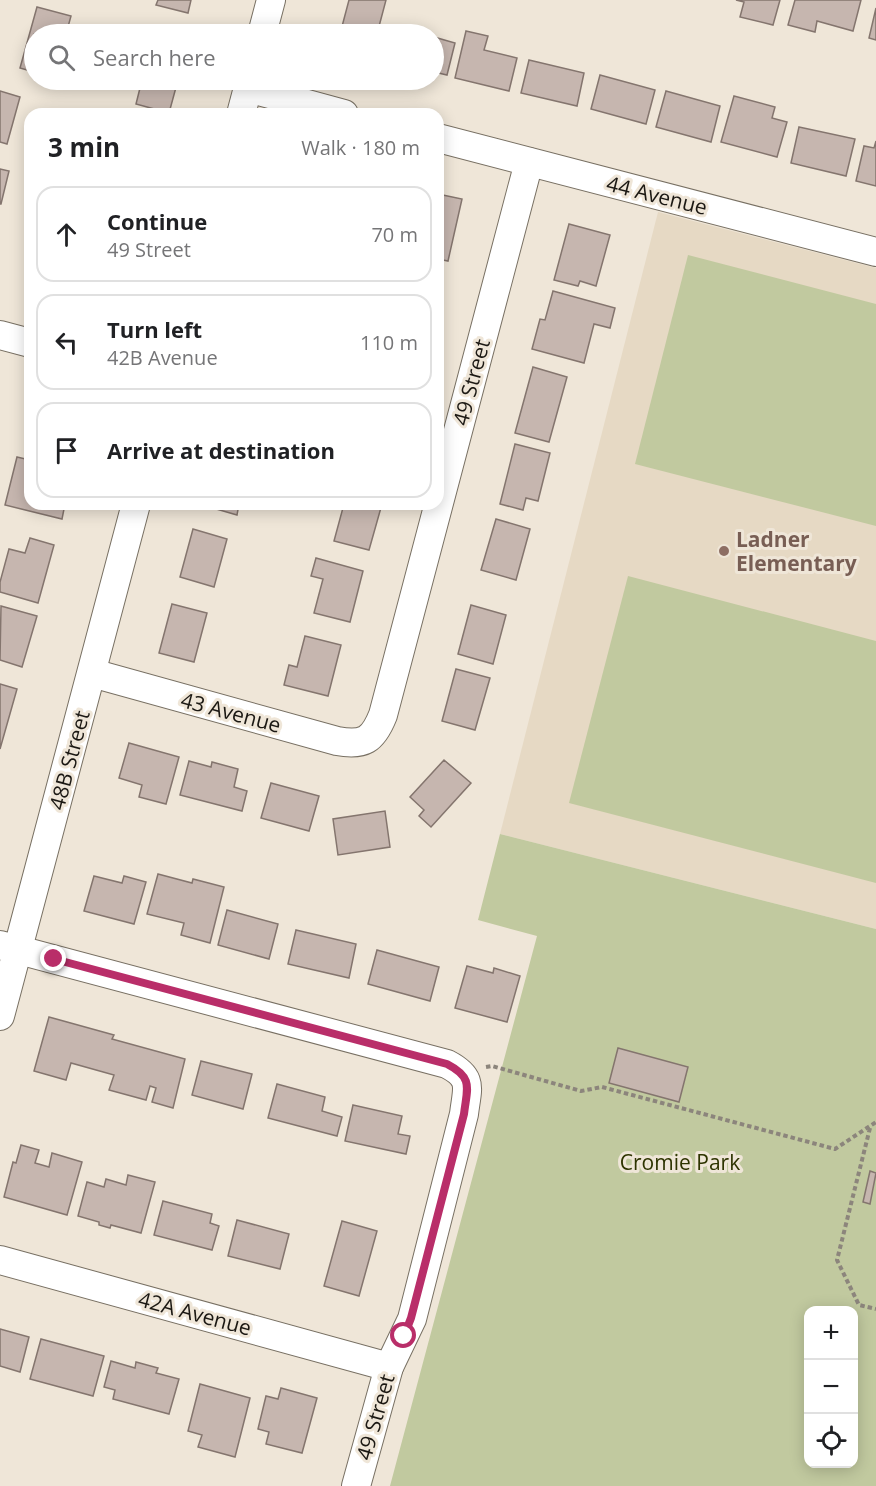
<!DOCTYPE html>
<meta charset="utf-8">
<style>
body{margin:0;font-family:"Open Sans",sans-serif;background:#f6f6f6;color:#202124}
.controls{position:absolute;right:18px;bottom:18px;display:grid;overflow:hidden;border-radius:12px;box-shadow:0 3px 15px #0003}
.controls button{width:54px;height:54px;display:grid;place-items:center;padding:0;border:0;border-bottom:2px solid #e0e0e0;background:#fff;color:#202124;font:30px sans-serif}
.stop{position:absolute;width:18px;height:18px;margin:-14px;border:4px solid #b92e69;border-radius:50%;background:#fff}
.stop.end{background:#b92e69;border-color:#fff;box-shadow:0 2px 6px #0008}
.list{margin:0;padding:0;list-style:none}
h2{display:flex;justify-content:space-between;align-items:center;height:78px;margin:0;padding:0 24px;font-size:26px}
h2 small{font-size:20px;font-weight:400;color:#757577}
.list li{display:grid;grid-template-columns:39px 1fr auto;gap:18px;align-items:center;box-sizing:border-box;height:96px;margin:0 12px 12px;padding:0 12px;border:2px solid #e0e0e0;border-radius:18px}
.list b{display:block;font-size:22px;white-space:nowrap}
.list p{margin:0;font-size:20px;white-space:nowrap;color:#757577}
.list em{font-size:20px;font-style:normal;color:#757577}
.icon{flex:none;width:33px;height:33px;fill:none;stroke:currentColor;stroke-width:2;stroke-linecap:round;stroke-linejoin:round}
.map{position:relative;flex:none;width:876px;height:1486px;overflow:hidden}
.search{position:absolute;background:#fff;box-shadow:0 3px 15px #0003;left:24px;top:24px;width:420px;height:66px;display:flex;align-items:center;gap:15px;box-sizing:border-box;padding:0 21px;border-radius:33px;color:#757577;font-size:22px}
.panel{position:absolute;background:#fff;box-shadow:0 3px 15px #0003;left:24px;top:108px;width:420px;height:402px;border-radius:18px}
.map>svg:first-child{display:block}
.built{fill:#e6d9c4}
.green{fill:#c1c99f;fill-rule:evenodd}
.building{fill:#c6b6af;stroke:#84756e;stroke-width:1.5}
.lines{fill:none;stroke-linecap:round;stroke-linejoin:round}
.street-casing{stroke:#787063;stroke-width:30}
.path{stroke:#8c857c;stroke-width:4;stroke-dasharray:4.5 3;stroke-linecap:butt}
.street{stroke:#fff;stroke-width:28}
.route{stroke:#b92e69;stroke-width:8}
.education-dot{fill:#8d6e63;stroke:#efe6d8;stroke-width:2}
.labels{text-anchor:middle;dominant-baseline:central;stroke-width:6;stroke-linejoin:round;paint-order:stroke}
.street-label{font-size:21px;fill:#1b1813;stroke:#efe6d8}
.education-label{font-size:21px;font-weight:bold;fill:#785e54;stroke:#efe6d8;text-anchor:start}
.park-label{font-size:21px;fill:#2e3400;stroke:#efe6d8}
</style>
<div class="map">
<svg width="876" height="1486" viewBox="0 0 876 1486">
<rect width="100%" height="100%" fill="#efe6d8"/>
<!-- built -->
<path class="built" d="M658,212l218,56v661l-376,-95z"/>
<!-- green -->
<g class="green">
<path d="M688,255l188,49v222l-241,-62z"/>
<path d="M628,576l248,65v242l-307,-80z"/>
<path d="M500,834l376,95v557h-486l147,-550 -59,-16zM808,1310h46v154h-46z"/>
</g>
<!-- building -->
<g class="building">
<path d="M158,0h33l-3,13 -32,-8z"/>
<path d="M349,0h37l-9,34h-37z"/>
<path d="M736,0h44l-7,25 -33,-8 4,-15z"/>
<path d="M795,0h66l-8,31 -36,-10 -2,11 -27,-7z"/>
<path d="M37,7l34,9 -5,18h-32v38l-14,-4z"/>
<path d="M876,8v32l-7,-2z"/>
<path d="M466,31l22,5 -4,14 33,8 -8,33 -54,-13z"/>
<path d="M434,37l21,6 -8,32 -13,-3z"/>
<path d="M529,60l55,13 -7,33 -56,-13z"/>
<path d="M600,75l55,15 -9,34 -55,-15z"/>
<path d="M142,80h36l-9,33 -33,-9z"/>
<path d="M0,91l20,6 -13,47 -7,-2z"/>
<path d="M666,91l54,15 -9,36 -55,-15z"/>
<path d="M734,96l41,11 -3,11 15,4 -10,35 -56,-15z"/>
<path d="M799,127l56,12 -9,37 -55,-13z"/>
<path d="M876,141v45l-20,-5 8,-35 10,2z"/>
<path d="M0,169l9,2 -8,33h-1z"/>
<path d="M438,194l24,5 -14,62 -10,-2z"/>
<path d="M569,224l41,11 -14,51 -16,-5 -2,5 -24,-6z"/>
<path d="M553,291l62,17 -5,20 -16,-4 -10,39 -52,-14 8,-30 5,1z"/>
<path d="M533,367l34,10 -18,65 -34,-9z"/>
<path d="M515,444l35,9 -12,48 -12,-3 -3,12 -23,-6z"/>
<path d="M17,457l13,3v44h35l-3,15 -57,-14z"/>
<path d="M199,504h40l-2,11z"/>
<path d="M344,504h38l-13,46 -35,-9z"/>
<path d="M496,519l34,10 -14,51 -35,-10z"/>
<path d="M193,529l34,10 -13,48 -34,-10z"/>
<path d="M30,538l24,7 -16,58 -38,-11v-10l9,-33 16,4z"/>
<path d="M316,558l47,13 -13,51 -36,-9 9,-34 -12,-3z"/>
<path d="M172,604l35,9 -13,49 -35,-9z"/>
<path d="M471,605l35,10 -13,49 -35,-10z"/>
<path d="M1,606l36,10 -15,51 -22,-7z"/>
<path d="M305,636l36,9 -13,51 -44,-11 5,-20 8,2z"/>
<path d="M456,669l34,9 -15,52 -33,-9z"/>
<path d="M0,684l17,5 -17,60z"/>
<path d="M129,743l50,14 -13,47 -27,-7 3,-12 -23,-7z"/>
<path d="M444,760l27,23 -40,44 -12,-11 5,-6 -14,-13z"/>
<path d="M189,761l22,6 1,-5 26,7 -4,18 13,4 -5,20 -62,-16z"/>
<path d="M271,783l48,13 -10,35 -48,-13z"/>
<path d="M385,811l5,36 -52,8 -5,-36z"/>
<path d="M158,874l34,9 1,-4 31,8 -14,56 -29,-8 3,-12 -37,-9z"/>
<path d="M94,876l28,7 2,-7 22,6 -12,42 -50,-13z"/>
<path d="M227,910l51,14 -9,35 -51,-14z"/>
<path d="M296,930l60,14 -7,34 -61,-14z"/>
<path d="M377,950l62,17 -9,34 -62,-17z"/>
<path d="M467,966l26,7 1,-5 26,8 -13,46 -52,-14z"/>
<path d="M49,1017l65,18 -2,4 73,20 -12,49 -21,-6 4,-14 -6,-2 -4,14 -37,-10 5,-15 -43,-12 -5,17 -32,-9z"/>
<path d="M618,1048l70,19 -9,35 -70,-19z"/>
<path d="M201,1061l51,13 -9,35 -51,-14z"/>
<path d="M277,1084l48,13 -3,14 20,6 -5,19 -69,-18z"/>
<path d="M353,1105l49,11 -4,18 12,2 -4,18 -61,-13z"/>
<path d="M21,1145l18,5 -4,13 14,4 3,-14 30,9 -15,53 -63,-18 9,-35 3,1z"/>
<path d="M870,1171l6,2 -6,31 -7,-2z"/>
<path d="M128,1175l27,7 -14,51 -30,-8 -1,3 -11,-3v-3l-21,-6 9,-34 17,5 2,-8 20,6z"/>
<path d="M163,1201l49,13 -2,9 9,3 -7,24 -58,-15z"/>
<path d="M237,1220l52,14 -9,35 -52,-13z"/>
<path d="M342,1221l35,10 -18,65 -35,-10z"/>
<path d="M0,1329l29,8 -9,35 -20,-6z"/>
<path d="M41,1339l63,17 -11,40 -63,-17z"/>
<path d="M111,1361l24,7 1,-6 22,6 -2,5 23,6 -10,35 -56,-15 2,-9 -11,-3z"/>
<path d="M200,1384l50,14 -15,59 -37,-10 4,-12 -14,-4z"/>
<path d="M281,1388l36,10 -15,55 -36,-9 3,-12 -11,-3 8,-33 12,3z"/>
</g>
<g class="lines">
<defs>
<g id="street">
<path d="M262,34l9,-34"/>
<path d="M248,88l96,26"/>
<path d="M241,114l9,-34"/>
<path d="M438,138l438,114"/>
<path d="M0,335l30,8"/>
<path d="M92,673l245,68c27,5 36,-1 46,-26l146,-553"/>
<path d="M0,945l447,119c27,14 20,24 17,50l-52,205 -23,48 -33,119"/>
<path d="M0,1016l136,-512"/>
<path d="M0,1260l389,107"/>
</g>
</defs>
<!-- street casing -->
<use href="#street" class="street-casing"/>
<!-- path -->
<g class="path">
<path d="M486,1067l6,-1 89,25 21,-4 233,62 41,-27"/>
<path d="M870,1128l-33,132 22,45 17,4"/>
</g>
<!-- street -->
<use href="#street" class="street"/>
</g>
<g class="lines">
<!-- route -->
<path class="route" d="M54,959l393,105c27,14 20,24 17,50l-53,204 -7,18"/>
</g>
<!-- markers -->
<circle class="education-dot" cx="724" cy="551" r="6"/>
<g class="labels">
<!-- street labels -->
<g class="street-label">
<text transform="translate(657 195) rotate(14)">44 Avenue</text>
<text transform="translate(471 382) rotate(-75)">49 Street</text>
<text transform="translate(231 712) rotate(15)">43 Avenue</text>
<text transform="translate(69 760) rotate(-75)">48B Street</text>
<text transform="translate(195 1313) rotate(15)">42A Avenue</text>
<text transform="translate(375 1417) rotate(-74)">49 Street</text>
</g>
<!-- education labels -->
<g class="education-label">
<text x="736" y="539">Ladner<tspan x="736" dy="24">Elementary</tspan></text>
</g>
<!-- park labels -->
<g class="park-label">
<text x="680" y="1162">Cromie Park</text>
</g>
</g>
</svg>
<div class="controls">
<button>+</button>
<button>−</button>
<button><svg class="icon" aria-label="locate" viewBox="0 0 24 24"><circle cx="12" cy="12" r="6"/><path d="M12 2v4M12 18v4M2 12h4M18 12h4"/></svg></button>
</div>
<div class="stop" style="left:404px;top:1336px"></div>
<div class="stop end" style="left:54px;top:959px"></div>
<div class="search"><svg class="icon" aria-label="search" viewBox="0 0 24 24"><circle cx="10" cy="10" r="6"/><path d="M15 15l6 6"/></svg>Search here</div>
<section class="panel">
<h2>3 min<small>Walk · 180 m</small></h2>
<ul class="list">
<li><svg class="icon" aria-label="ahead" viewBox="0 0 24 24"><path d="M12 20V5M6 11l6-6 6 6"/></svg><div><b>Continue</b><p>49 Street</p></div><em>70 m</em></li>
<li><svg class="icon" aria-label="left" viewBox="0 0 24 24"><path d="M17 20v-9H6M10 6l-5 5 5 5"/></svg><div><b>Turn left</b><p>42B Avenue</p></div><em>110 m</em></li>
<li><svg class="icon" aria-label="arrive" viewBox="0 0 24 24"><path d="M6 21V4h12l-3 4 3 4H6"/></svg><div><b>Arrive at destination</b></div></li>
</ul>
</section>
</div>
